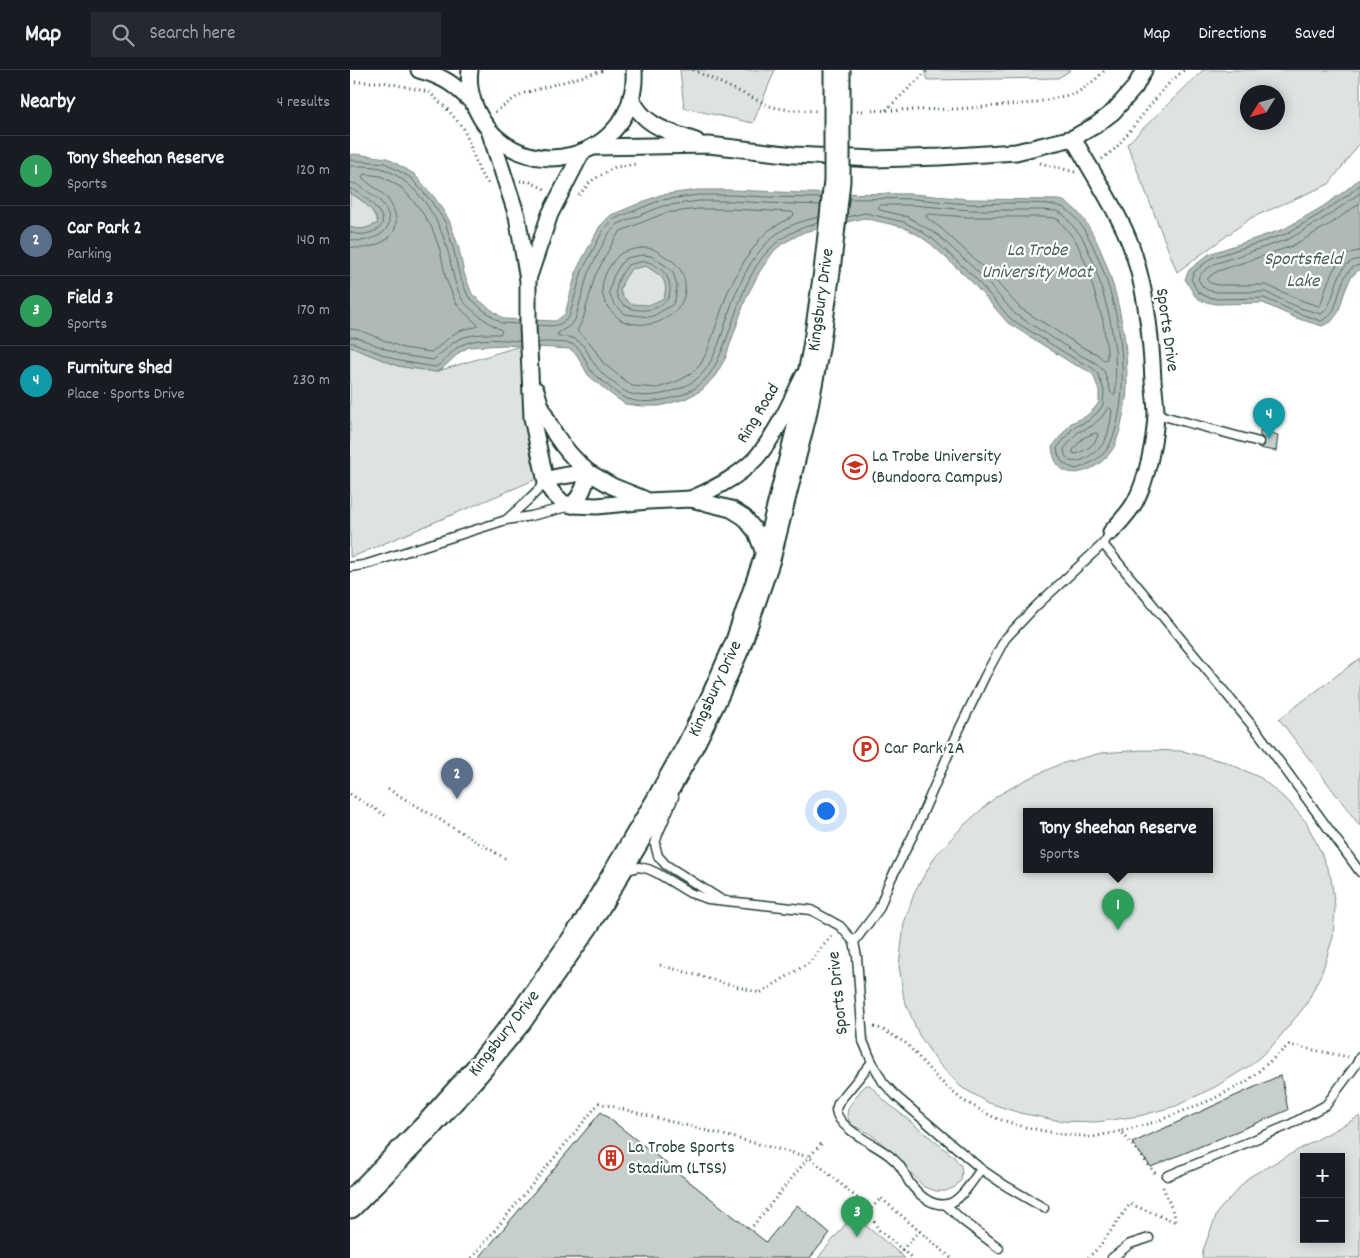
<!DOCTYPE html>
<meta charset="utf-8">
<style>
body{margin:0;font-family:Dekko,sans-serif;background:#242831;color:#f1f3f6}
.controls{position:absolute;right:15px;bottom:15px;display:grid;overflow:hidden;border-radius:0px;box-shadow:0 2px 12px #0003}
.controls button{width:45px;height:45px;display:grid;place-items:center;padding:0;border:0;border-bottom:1px solid #363941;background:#171b24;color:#f1f3f6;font:25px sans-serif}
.compass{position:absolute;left:890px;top:15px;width:45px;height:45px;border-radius:50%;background:#171b24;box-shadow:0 2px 12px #0003;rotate:233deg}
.you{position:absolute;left:475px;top:740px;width:18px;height:18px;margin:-12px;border:4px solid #fff;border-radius:50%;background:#1a73e8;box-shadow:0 0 0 8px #1a73e833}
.badge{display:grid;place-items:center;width:32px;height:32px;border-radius:50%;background:#c8321e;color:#fff;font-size:16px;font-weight:700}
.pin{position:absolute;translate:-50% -41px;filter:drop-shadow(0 1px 2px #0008)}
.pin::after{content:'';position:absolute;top:26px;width:18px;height:15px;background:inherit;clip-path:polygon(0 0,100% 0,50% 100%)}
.popup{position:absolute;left:673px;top:738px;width:190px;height:65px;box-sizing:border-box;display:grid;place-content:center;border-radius:0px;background:#171b24;filter:drop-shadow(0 1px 4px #0005);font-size:16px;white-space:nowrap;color:#9ea1a6}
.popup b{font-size:19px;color:#f1f3f6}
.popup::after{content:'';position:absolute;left:50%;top:100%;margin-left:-10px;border:10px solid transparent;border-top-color:#171b24}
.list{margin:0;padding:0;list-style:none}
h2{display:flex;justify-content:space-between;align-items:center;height:65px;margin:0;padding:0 20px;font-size:21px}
h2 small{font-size:16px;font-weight:400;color:#9ea1a6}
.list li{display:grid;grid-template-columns:32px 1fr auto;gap:15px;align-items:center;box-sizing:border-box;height:70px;padding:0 20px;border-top:1px solid #363941}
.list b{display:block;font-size:19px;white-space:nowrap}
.list p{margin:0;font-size:16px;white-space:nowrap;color:#9ea1a6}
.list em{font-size:16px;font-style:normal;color:#9ea1a6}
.icon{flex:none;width:28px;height:28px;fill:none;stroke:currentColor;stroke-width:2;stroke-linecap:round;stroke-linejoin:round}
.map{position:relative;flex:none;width:1010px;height:1188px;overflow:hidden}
header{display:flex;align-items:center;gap:30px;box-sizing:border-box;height:70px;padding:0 25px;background:#171b24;border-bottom:1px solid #363941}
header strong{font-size:24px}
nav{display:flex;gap:28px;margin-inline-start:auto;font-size:18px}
.search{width:350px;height:45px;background:#242831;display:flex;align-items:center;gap:12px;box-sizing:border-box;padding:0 18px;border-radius:0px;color:#9ea1a6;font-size:19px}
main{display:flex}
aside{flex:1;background:#171b24}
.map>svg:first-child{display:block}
.green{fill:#dee3e2;stroke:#7e908b;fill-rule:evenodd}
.water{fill:#afbab7;stroke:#758883;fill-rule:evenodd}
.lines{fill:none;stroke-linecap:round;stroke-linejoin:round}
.shore{stroke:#596f68;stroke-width:1}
.building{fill:#c7cfcc;stroke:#1f3d34}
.service-casing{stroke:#1f3d34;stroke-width:11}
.minor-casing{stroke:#1f3d34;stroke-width:19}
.primary-casing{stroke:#1f3d34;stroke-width:29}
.path{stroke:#1f3d34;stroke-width:3;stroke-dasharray:1 4;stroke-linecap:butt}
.service{stroke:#fff;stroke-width:8}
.minor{stroke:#fff;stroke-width:15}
.primary{stroke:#fff;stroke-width:25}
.primary-bridge-casing{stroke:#1f3d34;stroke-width:29;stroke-linecap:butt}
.primary-bridge{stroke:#fff;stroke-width:25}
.labels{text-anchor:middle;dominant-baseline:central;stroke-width:4.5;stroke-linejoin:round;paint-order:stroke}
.street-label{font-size:18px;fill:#1f3d34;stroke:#fff}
.poi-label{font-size:18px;fill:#1f3d34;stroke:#fff;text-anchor:start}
.water-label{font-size:19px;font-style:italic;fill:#4a625b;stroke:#fff}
</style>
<header>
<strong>Map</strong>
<div class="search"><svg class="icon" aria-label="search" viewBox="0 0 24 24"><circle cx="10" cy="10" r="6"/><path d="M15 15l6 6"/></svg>Search here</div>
<nav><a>Map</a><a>Directions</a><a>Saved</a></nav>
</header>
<main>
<aside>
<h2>Nearby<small>4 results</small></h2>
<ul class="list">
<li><span class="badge" style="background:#2e9e5b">1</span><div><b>Tony Sheehan Reserve</b><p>Sports</p></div><em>120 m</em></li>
<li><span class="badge" style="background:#5c6f8a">2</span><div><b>Car Park 2</b><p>Parking</p></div><em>140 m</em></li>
<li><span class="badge" style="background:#2e9e5b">3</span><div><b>Field 3</b><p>Sports</p></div><em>170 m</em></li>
<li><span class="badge" style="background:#0f9aa8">4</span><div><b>Furniture Shed</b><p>Place · Sports Drive</p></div><em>230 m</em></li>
</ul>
</aside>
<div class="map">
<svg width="1010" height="1188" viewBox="0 0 1010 1188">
<rect width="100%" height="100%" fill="#fff"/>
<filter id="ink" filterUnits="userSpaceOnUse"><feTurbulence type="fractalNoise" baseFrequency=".02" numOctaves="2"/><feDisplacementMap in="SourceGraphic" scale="10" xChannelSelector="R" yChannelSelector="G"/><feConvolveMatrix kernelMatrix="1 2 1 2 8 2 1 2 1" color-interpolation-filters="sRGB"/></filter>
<g filter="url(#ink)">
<!-- green -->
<g class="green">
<path d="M330,0h95l-22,53 -69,-15z"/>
<path d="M574,0h147l-13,8 -131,2z"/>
<path d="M853,0h157v73l-31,41 -78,34 -74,54 -50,-128zM898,22h30v30h-30z"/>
<path d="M0,123c12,7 24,16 28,30 -10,5 -18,8 -28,4z"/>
<path d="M296,196c15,10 23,13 18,32l-15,8 -18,-2 -8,-7 -3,-6 3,-10 8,-12z"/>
<path d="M170,276l19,132 -182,77 -7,2v-210l48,19 37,6z"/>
<path d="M1010,588v168l-81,-107z"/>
<path d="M792,680l40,1 44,11 35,16 28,24 17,20 14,28 11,28 4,29 -2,30 -11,35 -16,33 -33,40 -22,20 -36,22 -39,19 -37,10 -43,6 -36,-1 -40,-8 -31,-10 -28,-16 -23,-24 -19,-28 -15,-36 -5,-33 5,-43 11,-32 21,-36 28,-30 33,-29 28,-16 35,-16 41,-11zM677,741h182v58h-182z"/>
<path d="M516,1015h4l15,16 68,55 8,10 1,5 -1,9 -6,7 -9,4h-10l-12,-4 -34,-37 -21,-17 -17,-8 -3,-4 -2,-6 1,-7 13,-18z"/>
<path d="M1010,1046v142h-158l1,-8 15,-39 31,-34zM954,1087h37v82h-37z"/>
<path d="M503,1145l52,43h-87z"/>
</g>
<!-- water -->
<g class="water">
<path d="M5,84l32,4 27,16 21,24 14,22 9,25 6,28 8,21 13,11 19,14 52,2 9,-7 12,-45 23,-43 11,-11 49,-20 38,-5h33l72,3 110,1 56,5 91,1c4,1 7,3 10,5 27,20 45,81 51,113 5,22 6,45 6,68 0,14 -4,30 -7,44 -2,5 -3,10 -5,15 -13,27 -59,45 -63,2l19,-24 14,-6 9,-8 5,-7v-11l-5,-15 -5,-5 -16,-7 -65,-41 -37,-42 -40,-37 -13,-9 -15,-8 -39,-9 -60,14 -22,12 -8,7 -14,20 -14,27 -21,61 -10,17 -13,14 -17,9 -25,7h-19l-16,-2 -17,-12 -20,-17 -11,-20 -7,-6 -66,-4 -35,2 -9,5 -19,18 -6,2 -37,-6 -48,-19v-120c10,4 18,1 28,-4 -4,-14 -16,-23 -28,-30v-38zM296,196c15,10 23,13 18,32l-15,7 -18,-1 -8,-7 -3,-6 3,-10 8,-12z"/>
<path d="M1010,108v91l-9,8 -6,14 -7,22 -7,9 -9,4 -26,-8 -33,-15 -47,1 -14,-3 -7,-5 -10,-17 4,-9 20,-16 75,-25 38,-22 23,-16z"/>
</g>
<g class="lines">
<!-- shore -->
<g class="shore">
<path d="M0,90l35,3 26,15 20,23 14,21 8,25 6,27 9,22 14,13 19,14 18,1"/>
<path d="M0,96c9,0 26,0 34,3 32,13 54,47 63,79 5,17 6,35 15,51 5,9 29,26 39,31l1,2 -2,2c-16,0 -32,-1 -46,8 -7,5 -13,13 -21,18l-32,-5 -45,-18h-6"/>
<path d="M0,113c7,0 11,4 17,8 4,3 9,6 13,10 13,15 13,30 -7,37 -7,3 -16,4 -23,1"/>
<path d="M1010,115l-12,10 -23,16 -39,23 -75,24 -17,14 -3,7 7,13 7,4 12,3 47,-1 34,15 23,8c5,-2 10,-5 12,-10 7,-13 8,-44 27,-46"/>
<path d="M0,119c6,1 9,4 13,7 13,10 33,30 6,37 -6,2 -13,2 -19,-1"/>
<path d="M1010,123l-32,23 -39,23 -75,25c-5,4 -14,8 -16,15l5,8 4,3 10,2h48l35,16 21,6c17,-9 11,-53 39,-55"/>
<path d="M1010,133l-28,20 -40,23 -74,25 -8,5 -3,4 3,3 8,2h48l37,16 16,5 2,-2c6,-20 14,-52 39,-53"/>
<path d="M531,135h31l57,5h73l15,1 6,3 19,23 11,24 8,25 9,33 5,31 1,37 -1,7 -2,1 -2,-2 -7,-22 -8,-8 -18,-9 -63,-40 -36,-41 -41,-38 -30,-18 -28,-7 -2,-3z"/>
<path d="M349,139h31l62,3 2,2 -1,2 -24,14 -10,10 -14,20 -17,31 -21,61 -7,13 -9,9 -13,7 -20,7 -26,-2 -29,-23 -12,-19 -14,-13 6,-12 12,-43 20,-38 6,-7 44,-18z"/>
<path d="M579,144l39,3h74l13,1 4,2 17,21 10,23 17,57 4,30v8l-3,1 -7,-6 -15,-7 -62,-39 -37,-41 -41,-38 -15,-11 -1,-2z"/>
<path d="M469,147c-19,4 -40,11 -53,27 -13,13 -23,32 -30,49 -11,25 -18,72 -42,88 -9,6 -18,9 -28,12 -10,3 -28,4 -38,0 -9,-5 -27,-19 -32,-27 -7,-9 -10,-21 -21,-27 -5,-3 -12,-1 -18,-4l1,-2 10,-6 7,-7 13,-47 21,-40 9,-9 45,-18 36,-5h32l34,2 56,2"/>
<path d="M497,147l18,-4 39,9 17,9 13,9 40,37 37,42 64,40 16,8 6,5 7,18 -1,15 -5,7 -10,9 -14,6 -17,21 1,6 4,8 6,4 8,3c14,-5 29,-12 35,-27 6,-12 11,-41 11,-55 1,-23 -1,-46 -5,-68 -6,-29 -26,-96 -53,-111 -13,-8 -75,-4 -94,-4 -19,-1 -38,-4 -57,-5 -21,-1 -43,0 -64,0"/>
<path d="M0,177c12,3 24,0 34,-6 19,-10 13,-34 -1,-47 -6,-6 -15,-10 -21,-17l2,-3 17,2 21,12 18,21 12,19 8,22 6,29 9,22 4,6 19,18 -2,2c-26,3 -26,13 -45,25l-28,-4 -44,-18 -9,-1"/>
<path d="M292,178c9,-1 14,2 21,7 4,3 9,5 13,9 15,16 11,42 -8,53 -6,3 -12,7 -18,7 -8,1 -20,0 -27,-3 -3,-1 -6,-4 -9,-7 -15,-14 -15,-31 -4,-48 3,-4 6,-9 10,-12 6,-4 15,-5 22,-6z"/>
<path d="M293,185l8,1 18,12 4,4 4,14 -2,14 -3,5 -17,10 -5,2 -25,-3 -11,-10 -5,-11 4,-16 9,-15 5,-4z"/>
<path d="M295,191c9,2 20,10 23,18 18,45 -86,42 -40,-14z"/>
<path d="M187,255c14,1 21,3 32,-8l13,-46 22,-42 10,-10 47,-19 37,-5h33l35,2 55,1"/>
<path d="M187,272c8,0 28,0 35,2 11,4 13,19 20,28 3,4 9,8 14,12 6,5 14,13 22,15 16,6 41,1 56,-5 28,-13 34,-33 44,-59 18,-52 30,-98 90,-112"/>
<path d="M0,273h4l45,18 36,6c9,-3 15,-15 23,-20 17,-11 43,-7 62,-6"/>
<path d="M758,338h2l2,2c-1,10 -3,22 -7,31 -7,12 -39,35 -41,8l14,-17 14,-6 10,-9z"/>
<path d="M746,363l2,1c-2,11 -12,16 -22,20l-3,-1v-3l10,-12z"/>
</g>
</g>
<!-- building -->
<g class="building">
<path d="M910,360l18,5 -2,16 -18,-3 5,-2 1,-3 -1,-5 -3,-2z"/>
<path d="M931,1005l7,35 -137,57 -19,-24z"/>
<path d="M251,1042l165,130 31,-37 33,28 -20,25h-331z"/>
</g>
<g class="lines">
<defs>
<g id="service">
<path d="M806,344l103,28"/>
<path d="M156,450l21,-19 19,-19"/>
<path d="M753,474l157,191 100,137"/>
<path d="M0,497l14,-2 142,-45 25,-4 36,-9"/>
<path d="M324,727l-16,37 -3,10 3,12 8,9 54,34"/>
<path d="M274,801l15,-4 9,2 9,4 33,20 18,6 103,11 29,16 14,16 3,15 6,84 9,21 11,20 14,15 84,72 25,17 38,22"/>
<path d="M504,872l25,-33 9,-24 25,-50 46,-105 26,-54 20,-37 30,-32 68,-63 8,-12"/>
<path d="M522,992l-34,41c0,2 -2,5 -2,7 2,20 42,35 55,47 3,3 6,5 8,8 4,5 7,11 10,17 8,11 22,25 38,22 13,-2 26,-24 34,-35"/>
<path d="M817,1106l122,-51 37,-20 30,-40 4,-8"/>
<path d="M596,1135l16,15 37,28"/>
<path d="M762,1188l18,-14 19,-6"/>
</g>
<g id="minor">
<path d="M69,0c26,7 36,15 55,34"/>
<path d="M120,0c-2,13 1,29 7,41 40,81 162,50 157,-41"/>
<path d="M281,27c11,29 39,35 65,44"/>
<path d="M139,60l28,86 11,64v46l4,92 14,64 6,10 11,11 9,2 25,1 51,-5 43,-2 40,10 13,8 12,15 10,26"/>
<path d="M723,68c17,31 37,61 52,93 19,42 26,103 28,149 1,11 3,23 3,34 -1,26 -9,66 -21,88 -6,11 -16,21 -24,30"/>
<path d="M243,77l116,-2 85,10 81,4 65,-2 76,-5 57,-14 23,-13 17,-13 22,-25 9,-17"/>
<path d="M178,209l22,-65 32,-62"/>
<path d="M186,320c9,34 26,59 52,82 -3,14 -6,23 -16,33"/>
<path d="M196,412l7,-4 9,-2 26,-4 24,14 32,13"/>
<path d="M341,429c23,-10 47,-22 65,-41 21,-24 34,-55 48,-83"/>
</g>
<path id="primary" d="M0,1135l78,-79 49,-55 42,-51 68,-97 70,-118 32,-57 25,-50 24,-54 29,-85 36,-143 13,-68 11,-77"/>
</defs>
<!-- service casing -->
<use href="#service" class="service-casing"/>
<!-- minor casing -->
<use href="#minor" class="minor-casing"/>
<!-- primary casing -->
<use href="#primary" class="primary-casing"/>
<!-- path -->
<g class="path">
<path d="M343,0l79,37 19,3 27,1"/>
<path d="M0,12h33l46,10 19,18 16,19 16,44 10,13"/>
<path d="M536,40l42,-40"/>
<path d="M507,41l99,-2 78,-6 43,-10 19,-14 9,-9"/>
<path d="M145,42l26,-18 84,-24"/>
<path d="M752,89l14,-11 50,-62 18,-16"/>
<path d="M690,93l35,9"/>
<path d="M170,111l10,1 17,8"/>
<path d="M229,125l12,-14 24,-14 22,-3"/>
<path d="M38,719l120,71"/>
<path d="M0,724l38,23"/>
<path d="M310,895l100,28 49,-30 24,-29"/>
<path d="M524,957l8,2 25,15 28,32 27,24 33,18 30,9 34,7 34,3 28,-6"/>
<path d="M471,1074l-12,13 54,46 16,27 33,28"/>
<path d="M805,1103l-34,-42 34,-9 56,-22 35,-18 43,-37 59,12"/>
<path d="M813,1117l14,35"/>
<path d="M518,1142l13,-14 70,60"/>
<path d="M552,1180l17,-19"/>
<path d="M122,1188l127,-155 210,54 -57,70"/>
<path d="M738,1188l12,-12 30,-42 46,18"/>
</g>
<!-- service -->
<use href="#service" class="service"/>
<!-- minor -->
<use href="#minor" class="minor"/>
<!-- primary -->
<use href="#primary" class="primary"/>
<defs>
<path id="primary-bridge" d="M477,201l10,-90v-111"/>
</defs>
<!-- primary-bridge casing -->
<use href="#primary-bridge" class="primary-bridge-casing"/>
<!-- primary-bridge -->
<use href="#primary-bridge" class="primary-bridge"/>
</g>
</g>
<!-- icons -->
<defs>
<symbol id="university-ring" viewBox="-11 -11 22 22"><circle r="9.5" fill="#fff" stroke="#c8321e" stroke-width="1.5"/><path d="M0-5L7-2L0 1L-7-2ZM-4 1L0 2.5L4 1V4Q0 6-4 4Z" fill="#c8321e"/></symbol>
<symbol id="parking-ring" viewBox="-11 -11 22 22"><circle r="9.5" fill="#fff" stroke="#c8321e" stroke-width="1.5"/><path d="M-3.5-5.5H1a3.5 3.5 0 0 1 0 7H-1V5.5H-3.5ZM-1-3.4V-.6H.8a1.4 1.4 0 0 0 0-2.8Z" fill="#c8321e"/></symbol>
<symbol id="building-ring" viewBox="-11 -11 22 22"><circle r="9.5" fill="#fff" stroke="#c8321e" stroke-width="1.5"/><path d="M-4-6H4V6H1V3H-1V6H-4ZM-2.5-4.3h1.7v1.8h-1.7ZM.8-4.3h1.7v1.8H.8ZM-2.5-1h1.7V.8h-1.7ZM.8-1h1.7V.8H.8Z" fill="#c8321e"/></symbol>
</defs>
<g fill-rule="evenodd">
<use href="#university-ring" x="491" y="383" width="28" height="28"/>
<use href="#parking-ring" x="502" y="665" width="28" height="28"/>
<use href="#building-ring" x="247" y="1074" width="28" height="28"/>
</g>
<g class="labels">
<!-- street labels -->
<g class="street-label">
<text transform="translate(472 230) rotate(-82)">Kingsbury Drive</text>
<text transform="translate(816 260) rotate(82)">Sports Drive</text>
<text transform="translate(409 344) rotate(-59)">Ring Road</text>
<text transform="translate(366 619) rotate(-65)">Kingsbury Drive</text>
<text transform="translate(489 923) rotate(-96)">Sports Drive</text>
<text transform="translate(155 964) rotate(-52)">Kingsbury Drive</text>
</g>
<!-- poi labels -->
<g class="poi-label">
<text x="522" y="387">La Trobe University<tspan x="522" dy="21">(Bundoora Campus)</tspan></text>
<text x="534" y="679">Car Park 2A</text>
<text x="278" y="1078">La Trobe Sports<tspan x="278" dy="21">Stadium (LTSS)</tspan></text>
</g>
<!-- water labels -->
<g class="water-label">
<text x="687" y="181">La Trobe<tspan x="687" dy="22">University Moat</tspan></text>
<text x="953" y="190">Sportsfield<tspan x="953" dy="22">Lake</tspan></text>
</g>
</g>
</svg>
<div class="controls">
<button>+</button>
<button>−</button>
</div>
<svg class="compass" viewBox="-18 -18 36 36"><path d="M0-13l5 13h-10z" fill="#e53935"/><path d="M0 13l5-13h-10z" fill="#9ea1a6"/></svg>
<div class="you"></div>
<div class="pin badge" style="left:768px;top:860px;background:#2e9e5b">1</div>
<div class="popup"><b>Tony Sheehan Reserve</b>Sports</div>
<div class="pin badge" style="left:107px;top:729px;background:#5c6f8a">2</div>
<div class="pin badge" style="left:507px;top:1167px;background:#2e9e5b">3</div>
<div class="pin badge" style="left:919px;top:369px;background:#0f9aa8">4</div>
</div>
</main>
